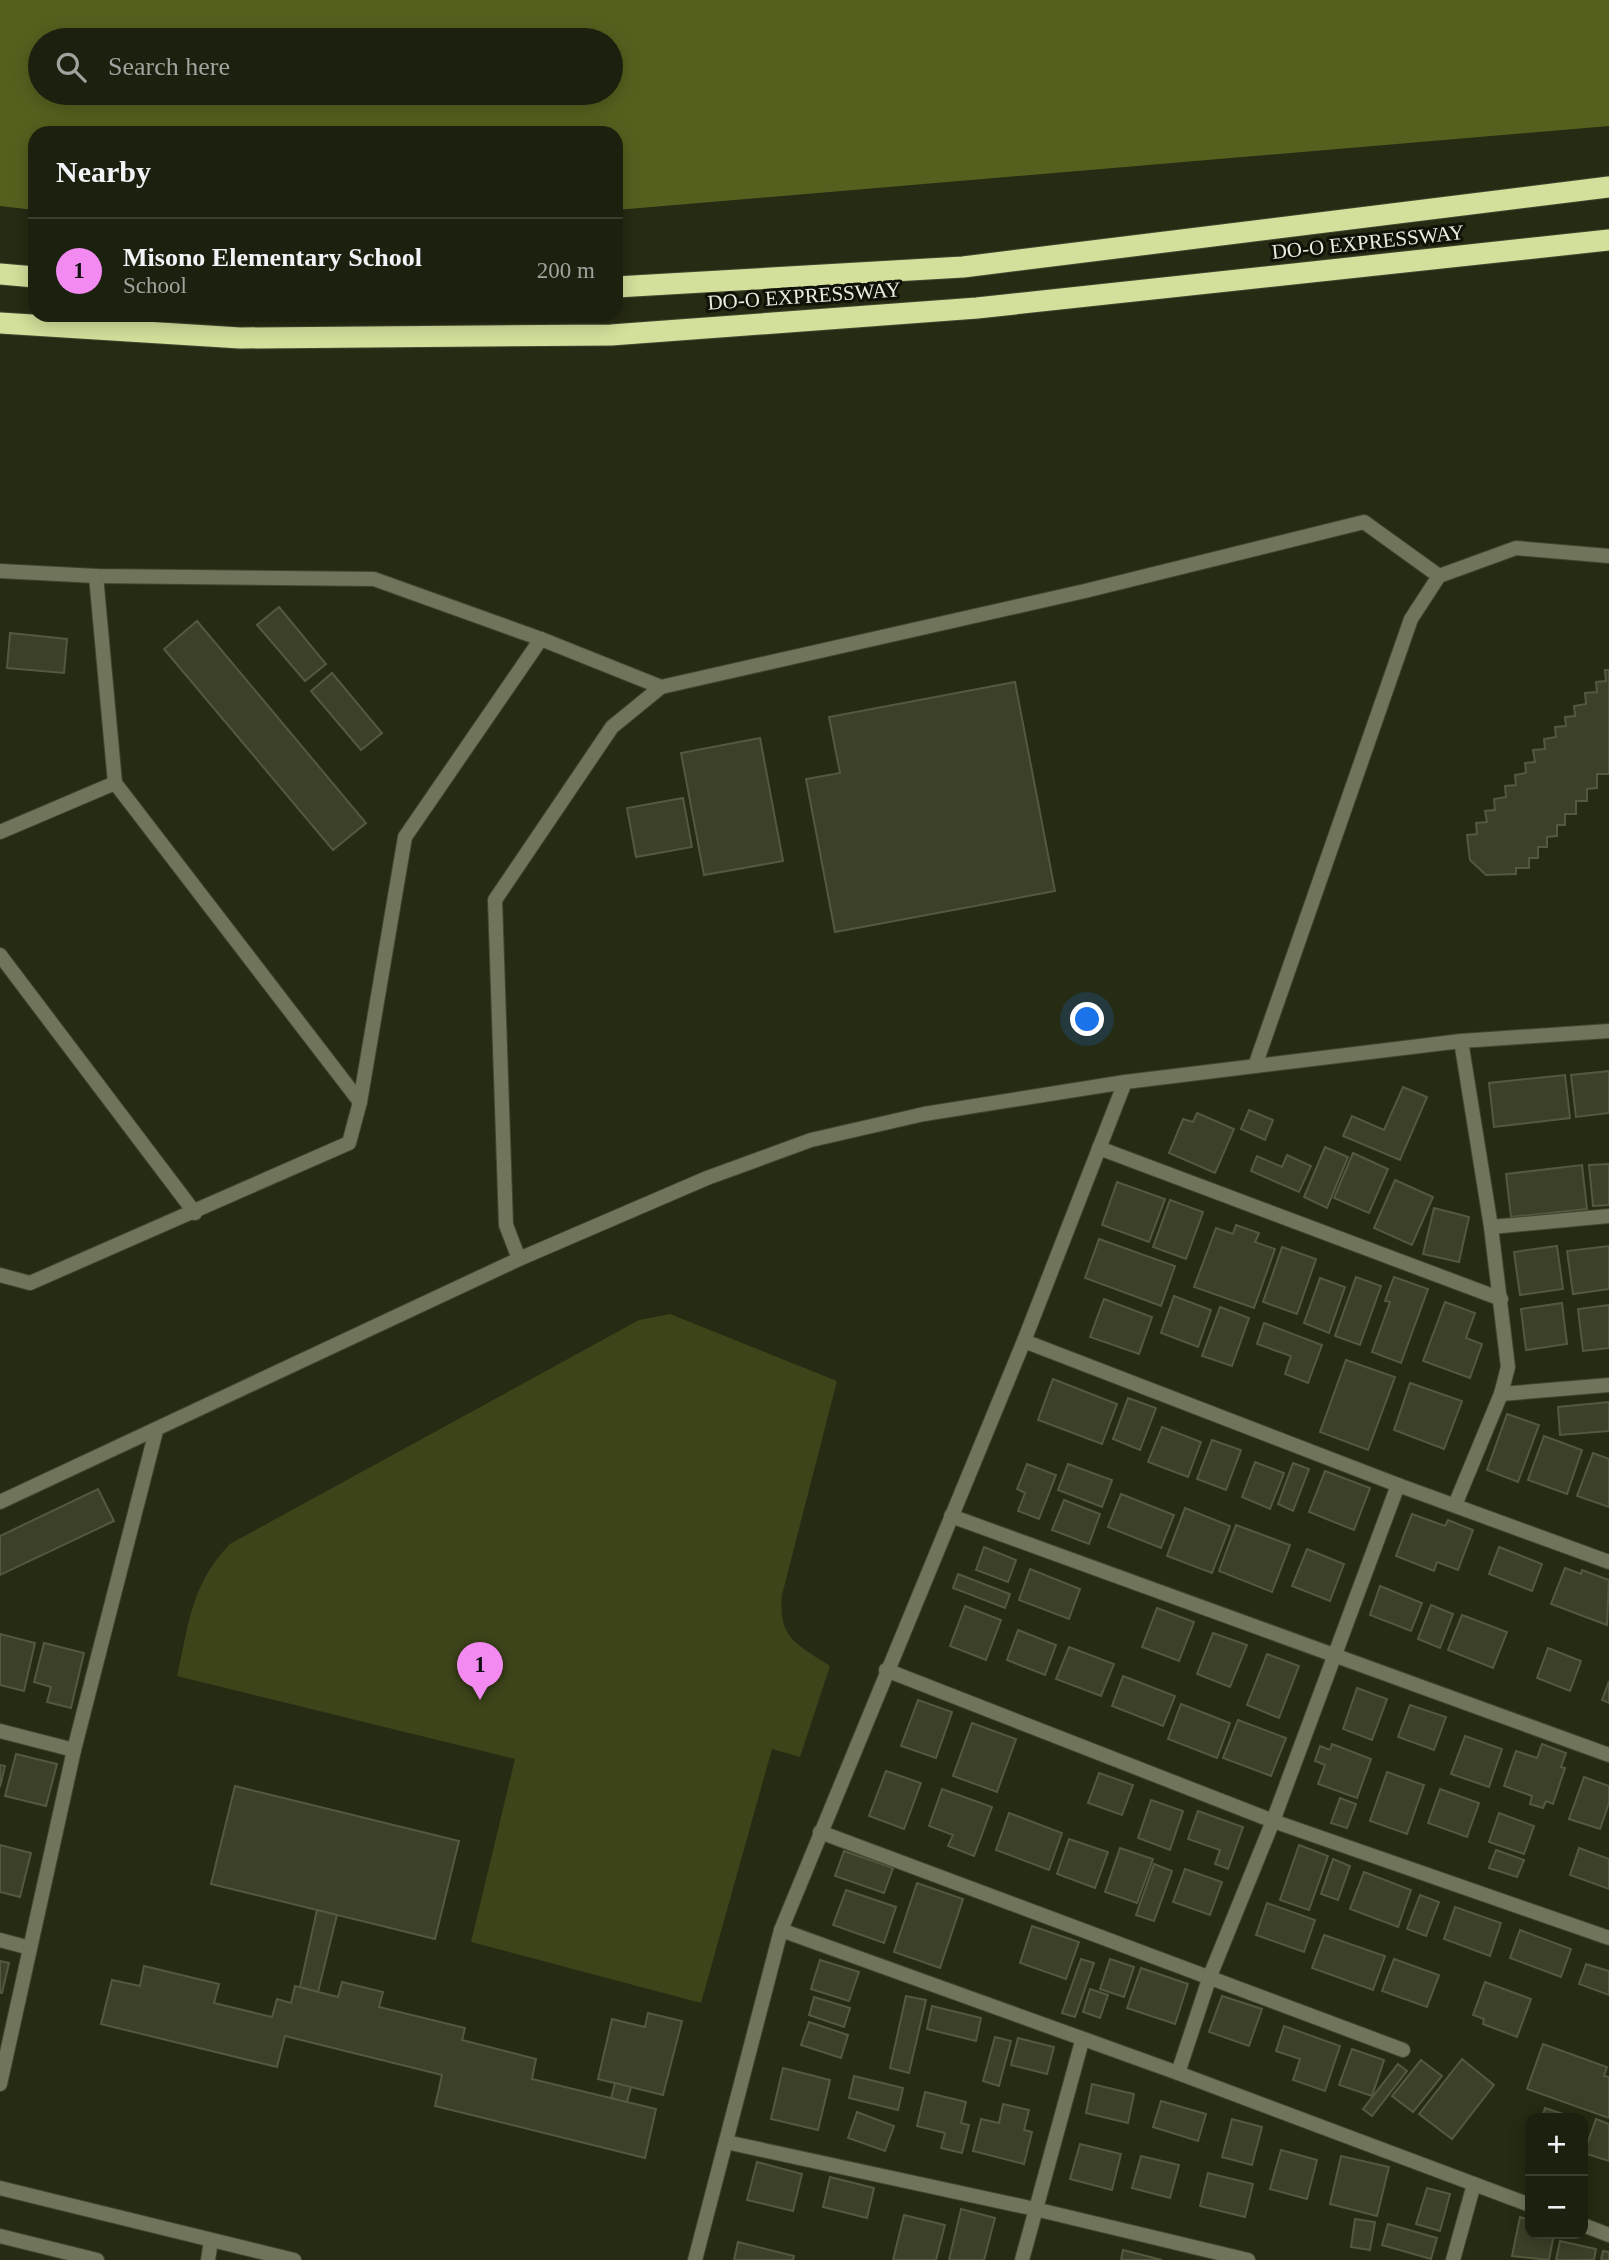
<!DOCTYPE html>
<meta charset="utf-8">
<style>
body{margin:0;font-family:"Times New Roman",serif;background:#252817;color:#f1f3f6}
.controls{position:absolute;right:21px;bottom:21px;display:grid;overflow:hidden;border-radius:14px;box-shadow:0 4px 18px #0003}
.controls button{width:63px;height:63px;display:grid;place-items:center;padding:0;border:0;border-bottom:2px solid #3a3e2e;background:#1c200e;color:#f1f3f6;font:35px sans-serif}
.you{position:absolute;left:1088px;top:1020px;width:24px;height:24px;margin:-18px;border:5px solid #fff;border-radius:50%;background:#1a73e8;box-shadow:0 0 0 10px #1a73e833}
.badge{display:grid;place-items:center;width:46px;height:46px;border-radius:50%;background:#f38af2;color:#111;font-size:23px;font-weight:700}
.pin{position:absolute;translate:-50% -58px;filter:drop-shadow(0 2px 4px #0008)}
.pin::after{content:'';position:absolute;top:37px;width:24px;height:21px;background:inherit;clip-path:polygon(0 0,100% 0,50% 100%)}
.list{margin:0;padding:0;list-style:none}
h2{display:flex;justify-content:space-between;align-items:center;height:91px;margin:0;padding:0 28px;font-size:30px}
h2 small{font-size:23px;font-weight:400;color:#a0a39e}
.list li{display:grid;grid-template-columns:46px 1fr auto;gap:21px;align-items:center;box-sizing:border-box;height:105px;padding:0 28px;border-top:2px solid #3a3e2e}
.list b{display:block;font-size:26px;white-space:nowrap}
.list p{margin:0;font-size:23px;white-space:nowrap;color:#a0a39e}
.list em{font-size:23px;font-style:normal;color:#a0a39e}
.icon{flex:none;width:38px;height:38px;fill:none;stroke:currentColor;stroke-width:2;stroke-linecap:round;stroke-linejoin:round}
.map{position:relative;flex:none;width:1609px;height:2260px;overflow:hidden}
.search{position:absolute;background:#1c200e;box-shadow:0 4px 18px #0003;left:28px;top:28px;width:595px;height:77px;display:flex;align-items:center;gap:18px;box-sizing:border-box;padding:0 24px;border-radius:38px;color:#a0a39e;font-size:26px}
.panel{position:absolute;background:#1c200e;box-shadow:0 4px 18px #0003;left:28px;top:126px;width:595px;height:196px;border-radius:21px}
.map>svg:first-child{display:block}
.green{fill:#3d4419}
.forest{fill:#56601e;fill-rule:evenodd}
.building{fill:#3c4028;stroke:#53593f;stroke-width:2}
.lines{fill:none;stroke-linecap:round;stroke-linejoin:round}
.minor-casing{stroke:#41462f;stroke-width:16}
.tertiary-casing{stroke:#41462f;stroke-width:16}
.motorway-casing{stroke:#41462f;stroke-width:23}
.minor{stroke:#6f745a;stroke-width:14}
.tertiary{stroke:#6f745a;stroke-width:14}
.motorway{stroke:#d2e09b;stroke-width:21}
.labels{text-anchor:middle;dominant-baseline:central;stroke-width:6;stroke-linejoin:round;paint-order:stroke}
.street-label{font-size:21px;fill:#e9ecdd;stroke:#101208}
</style>
<div class="map">
<svg width="1609" height="2260" viewBox="0 0 1609 2260">
<rect width="100%" height="100%" fill="#262b13"/>
<!-- green -->
<path class="green" d="M670,1314l167,67 -55,214c-4,44 14,48 48,71l-30,91 -28,-8 -71,254 -230,-61 44,-183 -338,-83c12,-52 14,-92 53,-132l409,-224z"/>
<!-- forest -->
<path class="forest" d="M0,0h1609v126l-993,84v-77h-581v77l-35,-4zM40,40h571v53h-571z"/>
<!-- building -->
<g class="building">
<path d="M279,607l47,57 -21,17 -48,-56z"/>
<path d="M197,621l169,202 -33,27 -169,-201z"/>
<path d="M10,633l57,6 -3,34 -57,-5z"/>
<path d="M1605,670h4v104h-12v14l-10,1v12h-11v13h-11v11h-8v11l-10,1v10h-9v11h-9v10h-13v6l-30,1 -16,-15 -3,-25 10,-1 -1,-11 11,-1 -2,-11 10,-1 -1,-11 12,-2 -1,-11 11,-1 -1,-10 11,-2 -1,-10 10,-1 -2,-12 12,-1 -1,-10 12,-2 -1,-10 11,-1 -1,-9 10,-1 -1,-10 12,-2 -1,-11 12,-1 -1,-10 10,-1z"/>
<path d="M332,673l50,60 -21,17 -50,-59z"/>
<path d="M1015,682l40,209 -220,41 -29,-153 34,-6 -11,-56z"/>
<path d="M760,738l23,123 -79,14 -23,-122z"/>
<path d="M683,798l9,49 -56,10 -9,-49z"/>
<path d="M1609,1071v42l-33,4 -5,-42z"/>
<path d="M1565,1075l5,43 -76,9 -5,-44z"/>
<path d="M1403,1087l24,10 -27,63 -57,-24 9,-20 32,14z"/>
<path d="M1249,1110l24,10 -8,20 -24,-11z"/>
<path d="M1197,1113l37,16 -19,44 -46,-20 14,-34 10,3z"/>
<path d="M1325,1147l23,10 -21,51 -23,-11z"/>
<path d="M1353,1153l35,16 -19,44 -35,-15z"/>
<path d="M1287,1155l24,11 -12,26 -48,-21 6,-15 25,11z"/>
<path d="M1609,1164v41l-16,1 -4,-41z"/>
<path d="M1582,1165l5,44 -76,8 -5,-43z"/>
<path d="M1395,1180l38,17 -21,48 -38,-17z"/>
<path d="M1117,1182l48,17 -16,43 -47,-17z"/>
<path d="M1170,1200l33,12 -17,47 -33,-12z"/>
<path d="M1434,1208l35,9 -10,45 -36,-8z"/>
<path d="M1236,1225l23,8 -4,9 20,7 -21,59 -60,-21 22,-59 17,6z"/>
<path d="M1099,1239l76,27 -14,40 -76,-28z"/>
<path d="M1557,1246l6,43 -43,6 -6,-43z"/>
<path d="M1609,1246v43l-36,5 -6,-43z"/>
<path d="M1282,1247l34,12 -19,55 -34,-12z"/>
<path d="M1356,1277l25,9 -21,59 -25,-9z"/>
<path d="M1394,1277l34,12 -27,74 -29,-11 18,-50 -5,-1z"/>
<path d="M1320,1278l25,9 -16,46 -25,-10z"/>
<path d="M1174,1296l37,14 -13,37 -37,-14z"/>
<path d="M1104,1299l48,18 -13,37 -49,-17z"/>
<path d="M1445,1302l30,11 -9,25 16,6 -12,34 -47,-17z"/>
<path d="M1562,1303l5,41 -41,6 -5,-41z"/>
<path d="M1609,1305v43l-26,3 -5,-42z"/>
<path d="M1220,1307l29,11 -17,48 -30,-10z"/>
<path d="M1264,1323l58,22 -14,38 -23,-9 6,-18 -34,-12z"/>
<path d="M1346,1360l49,17 -27,73 -48,-18z"/>
<path d="M1053,1379l64,25 -15,40 -64,-24z"/>
<path d="M1410,1383l52,18 -18,48 -50,-19z"/>
<path d="M1128,1398l28,10 -16,42 -27,-11z"/>
<path d="M1609,1402v29l-49,4 -2,-28z"/>
<path d="M1507,1414l32,11 -21,57 -31,-12z"/>
<path d="M1162,1427l39,15 -13,35 -40,-15z"/>
<path d="M1544,1436l38,14 -15,44 -39,-14z"/>
<path d="M1212,1440l29,10 -15,40 -29,-11z"/>
<path d="M1593,1453l16,6v48l-32,-11z"/>
<path d="M1255,1462l29,11 -14,36 -28,-12z"/>
<path d="M1293,1463l16,6 -16,42 -15,-7z"/>
<path d="M1027,1464l29,11 -17,44 -21,-8 7,-18 -8,-4z"/>
<path d="M1068,1464l44,16 -10,27 -44,-17z"/>
<path d="M1325,1471l45,17 -16,42 -45,-18z"/>
<path d="M98,1489l16,32 -114,54v-39z"/>
<path d="M1121,1494l53,21 -13,33 -53,-21z"/>
<path d="M1064,1500l36,14 -11,30 -37,-14z"/>
<path d="M1185,1508l45,18 -18,47 -45,-17z"/>
<path d="M1412,1514l33,12 3,-6 25,10 -15,40 -21,-8 -3,9 -38,-15z"/>
<path d="M1236,1525l54,20 -18,47 -53,-21z"/>
<path d="M984,1547l32,13 -8,22 -32,-12z"/>
<path d="M1499,1547l43,17 -10,27 -43,-17z"/>
<path d="M1307,1549l37,15 -14,37 -38,-15z"/>
<path d="M1565,1568l16,6 1,-4 27,10 -2,45 -56,-21z"/>
<path d="M1030,1569l50,20 -11,30 -50,-19z"/>
<path d="M958,1574l52,20 -5,14 -52,-20z"/>
<path d="M1380,1586l42,17 -11,28 -41,-16z"/>
<path d="M1431,1605l22,9 -13,34 -22,-9z"/>
<path d="M965,1606l36,14 -15,40 -36,-14z"/>
<path d="M1157,1608l37,14 -15,39 -37,-14z"/>
<path d="M1462,1615l45,17 -14,36 -45,-18z"/>
<path d="M1018,1630l38,15 -11,30 -38,-15z"/>
<path d="M1213,1633l34,12 -17,42 -33,-13z"/>
<path d="M0,1634l35,9 -11,48 -24,-6z"/>
<path d="M44,1643l40,10 -13,55 -24,-6 4,-15 -17,-5z"/>
<path d="M1069,1647l45,17 -13,32 -45,-17z"/>
<path d="M1548,1648l33,13 -11,30 -33,-13z"/>
<path d="M1267,1654l32,12 -20,52 -32,-13z"/>
<path d="M1123,1676l52,20 -12,30 -51,-20z"/>
<path d="M1609,1681v22l-7,-3z"/>
<path d="M1357,1688l30,11 -15,41 -29,-11z"/>
<path d="M918,1700l34,12 -16,46 -35,-12z"/>
<path d="M1181,1704l49,19 -13,35 -49,-19z"/>
<path d="M1410,1705l36,12 -12,33 -36,-13z"/>
<path d="M1238,1720l48,18 -15,38 -48,-18z"/>
<path d="M972,1723l44,16 -19,53 -44,-16z"/>
<path d="M1465,1736l37,13 -13,38 -38,-13z"/>
<path d="M1332,1744l39,15 -14,39 -39,-14 7,-19 -10,-4 5,-15 10,4z"/>
<path d="M1542,1744l24,9 -5,14 4,1 -12,36 -7,-3 -3,7 -13,-4 2,-8 -28,-10 12,-35 21,7z"/>
<path d="M16,1754l41,10 -11,42 -41,-10z"/>
<path d="M0,1765l5,1 -5,21z"/>
<path d="M886,1771l35,12 -17,46 -35,-13z"/>
<path d="M1387,1772l37,13 -17,49 -37,-13z"/>
<path d="M1099,1773l34,12 -11,30 -34,-12z"/>
<path d="M1584,1777l25,9v17l-9,26 -31,-10z"/>
<path d="M235,1786l224,55 -24,98 -224,-55z"/>
<path d="M942,1789l50,18 -18,49 -26,-10 5,-11 -24,-9z"/>
<path d="M1440,1789l39,14 -12,34 -39,-14z"/>
<path d="M1340,1798l16,6 -9,24 -16,-5z"/>
<path d="M1151,1800l32,11 -13,39 -32,-12z"/>
<path d="M1198,1811l45,16 -15,42 -13,-5 5,-14 -32,-11z"/>
<path d="M1009,1813l53,20 -13,37 -53,-20z"/>
<path d="M1499,1813l35,13 -10,28 -35,-12z"/>
<path d="M1069,1839l39,13 -13,36 -38,-14z"/>
<path d="M0,1845l31,8 -11,44 -20,-5z"/>
<path d="M1299,1845l29,11 -19,54 -29,-10z"/>
<path d="M1120,1848l33,11 -16,44 -32,-11z"/>
<path d="M1579,1848l30,11v30l-39,-14z"/>
<path d="M1496,1850l28,10 -7,17 -28,-9z"/>
<path d="M844,1851l49,17 -9,25 -49,-17z"/>
<path d="M1333,1859l17,7 -12,34 -17,-6z"/>
<path d="M1154,1864l18,7 -18,50 -18,-6z"/>
<path d="M1185,1869l37,13 -12,33 -37,-13z"/>
<path d="M1364,1872l47,18 -13,37 -48,-18z"/>
<path d="M917,1883l46,16 -23,69 -46,-16z"/>
<path d="M846,1890l50,17 -12,36 -51,-18z"/>
<path d="M1420,1895l19,7 -13,34 -19,-7z"/>
<path d="M1267,1903l48,17 -11,32 -48,-17z"/>
<path d="M1455,1907l46,16 -11,33 -46,-17z"/>
<path d="M317,1910l20,5 -19,77 -18,-5z"/>
<path d="M1032,1926l47,16 -13,37 -46,-16z"/>
<path d="M1520,1930l51,19 -10,28 -51,-19z"/>
<path d="M1324,1935l61,21 -12,34 -61,-22z"/>
<path d="M1081,1959l13,4 -19,54 -13,-4z"/>
<path d="M1110,1959l24,8 -10,30 -24,-8z"/>
<path d="M1394,1959l45,16 -12,32 -45,-16z"/>
<path d="M820,1960l39,12 -10,29 -38,-12z"/>
<path d="M0,1961l9,2 -7,30h-2z"/>
<path d="M1586,1964l23,7v24l-30,-11z"/>
<path d="M144,1966l75,18 -5,19 58,14 5,-18 14,4 4,-17 43,11 4,-15 41,10 -4,15 86,21 -3,12 74,19 -4,20 124,30 -11,49 -210,-52 7,-31 -157,-39 -8,31 -176,-43 11,-44 28,6z"/>
<path d="M1141,1968l47,16 -13,40 -48,-16z"/>
<path d="M1485,1982l46,17 -14,38 -34,-13 1,-5 -11,-4z"/>
<path d="M1090,1989l18,6 -8,23 -17,-6z"/>
<path d="M906,1996l20,4 -17,73 -19,-5z"/>
<path d="M1222,1996l40,13 -13,37 -40,-14z"/>
<path d="M814,1997l36,11 -6,19 -35,-12z"/>
<path d="M932,2006l49,12 -5,23 -49,-12z"/>
<path d="M648,2013l34,8 -19,74 -65,-16 14,-60 33,8z"/>
<path d="M809,2022l39,13 -7,23 -40,-13z"/>
<path d="M1284,2026l56,20 -15,45 -32,-11 7,-21 -24,-8z"/>
<path d="M995,2037l16,4 -12,45 -16,-5z"/>
<path d="M1018,2038l36,9 -7,27 -36,-9z"/>
<path d="M1543,2044l64,23 -3,9 5,1v41l-82,-29z"/>
<path d="M1352,2049l32,11 -12,36 -33,-11z"/>
<path d="M1462,2059l32,26 -42,54 -33,-25z"/>
<path d="M1421,2060l21,16 -29,36 -21,-16z"/>
<path d="M1398,2064l9,7 -35,45 -9,-7z"/>
<path d="M783,2068l47,12 -12,50 -47,-11z"/>
<path d="M854,2076l49,12 -5,22 -49,-12z"/>
<path d="M615,2083l16,4 -4,15 -16,-4z"/>
<path d="M1092,2084l42,10 -6,29 -42,-10z"/>
<path d="M925,2092l41,10 -5,21 8,2 -7,28 -21,-5 4,-15 -28,-7z"/>
<path d="M1161,2101l45,13 -8,27 -45,-14z"/>
<path d="M1003,2104l26,6 -5,20 8,2 -8,32 -51,-13 8,-32 18,4z"/>
<path d="M1545,2108l30,10h-33z"/>
<path d="M857,2112l37,14 -9,25 -37,-13z"/>
<path d="M1232,2119l30,8 -10,38 -30,-8z"/>
<path d="M1596,2119l13,5v37l-25,-8z"/>
<path d="M1080,2144l41,10 -9,36 -42,-11z"/>
<path d="M1281,2150l36,10 -10,39 -37,-10z"/>
<path d="M1141,2156l38,9 -9,33 -38,-10z"/>
<path d="M1341,2156l48,11 -12,49 -47,-12z"/>
<path d="M757,2162l45,12 -9,37 -46,-11z"/>
<path d="M1208,2173l45,11 -8,33 -45,-11z"/>
<path d="M830,2177l44,11 -7,30 -44,-11z"/>
<path d="M1427,2188l23,6 -10,37 -24,-7z"/>
<path d="M961,2209l34,9 -11,42h-35z"/>
<path d="M904,2215l41,10 -9,35h-43z"/>
<path d="M1520,2217l10,3v14h24l-5,26 -37,-4z"/>
<path d="M1355,2219l20,3 -5,28 -19,-3z"/>
<path d="M1388,2224l49,14 -6,21 -49,-14z"/>
<path d="M1560,2241l36,8 -2,11h-38z"/>
<path d="M738,2242l56,14 -1,4h-59z"/>
<path d="M1123,2250l39,10h-41z"/>
<path d="M1603,2251l6,1v8h-8z"/>
</g>
<g class="lines">
<defs>
<g id="minor">
<path d="M0,571l96,5 278,3 167,60 120,48"/>
<path d="M96,576l19,207"/>
<path d="M0,832l115,-49 245,319"/>
<path d="M0,955l195,258"/>
<path d="M1255,1066l156,-447 28,-43 77,-28 93,8"/>
<path d="M1099,1148l402,151"/>
<path d="M1491,1227l118,-11"/>
<path d="M519,1259l-13,-34 -11,-325 117,-173 49,-40 424,-96 279,-69 75,54"/>
<path d="M0,1275l30,8 319,-140 11,-41 45,-265 136,-198"/>
<path d="M1024,1341l374,144 211,77"/>
<path d="M1501,1394l108,-9"/>
<path d="M1455,1505l46,-111 7,-27 -17,-140 -30,-186"/>
<path d="M951,1516l658,239"/>
<path d="M886,1670l387,151 336,117"/>
<path d="M0,1731l74,19"/>
<path d="M820,1832l583,218"/>
<path d="M781,1930l397,143 352,132"/>
<path d="M0,1940l30,8"/>
<path d="M1178,2073l32,-97 63,-155 125,-336"/>
<path d="M0,2084l74,-334 82,-319"/>
<path d="M726,2142l309,67 213,51"/>
<path d="M1583,2225l26,10"/>
<path d="M208,2260l3,-19"/>
<path d="M695,2260l86,-330 243,-589 101,-259"/>
<path d="M1022,2260l60,-219"/>
<path d="M1453,2260l21,-76"/>
</g>
<g id="tertiary">
<path d="M0,1502l519,-243 188,-81 104,-38 113,-26 201,-32 336,-41 148,-10"/>
<path d="M0,2188l294,72"/>
<path d="M0,2236l97,24"/>
</g>
<g id="motorway">
<path d="M0,274l35,3"/>
<path d="M616,287l347,-20 646,-80"/>
<path d="M0,323l240,15 371,-3 366,-27 632,-68"/>
</g>
</defs>
<!-- minor casing -->
<use href="#minor" class="minor-casing"/>
<!-- tertiary casing -->
<use href="#tertiary" class="tertiary-casing"/>
<!-- motorway casing -->
<use href="#motorway" class="motorway-casing"/>
<!-- minor -->
<use href="#minor" class="minor"/>
<!-- tertiary -->
<use href="#tertiary" class="tertiary"/>
<!-- motorway -->
<use href="#motorway" class="motorway"/>
</g>
<g class="labels">
<!-- street labels -->
<g class="street-label">
<text transform="translate(1368 242) rotate(-6)">DO-O EXPRESSWAY</text>
<text transform="translate(804 296) rotate(-4)">DO-O EXPRESSWAY</text>
</g>
</g>
</svg>
<div class="controls">
<button>+</button>
<button>−</button>
</div>
<div class="you"></div>
<div class="pin badge" style="left:480px;top:1700px">1</div>
<div class="search"><svg class="icon" aria-label="search" viewBox="0 0 24 24"><circle cx="10" cy="10" r="6"/><path d="M15 15l6 6"/></svg>Search here</div>
<section class="panel">
<h2>Nearby<small></small></h2>
<ul class="list">
<li><span class="badge">1</span><div><b>Misono Elementary School</b><p>School</p></div><em>200 m</em></li>
</ul>
</section>
</div>
